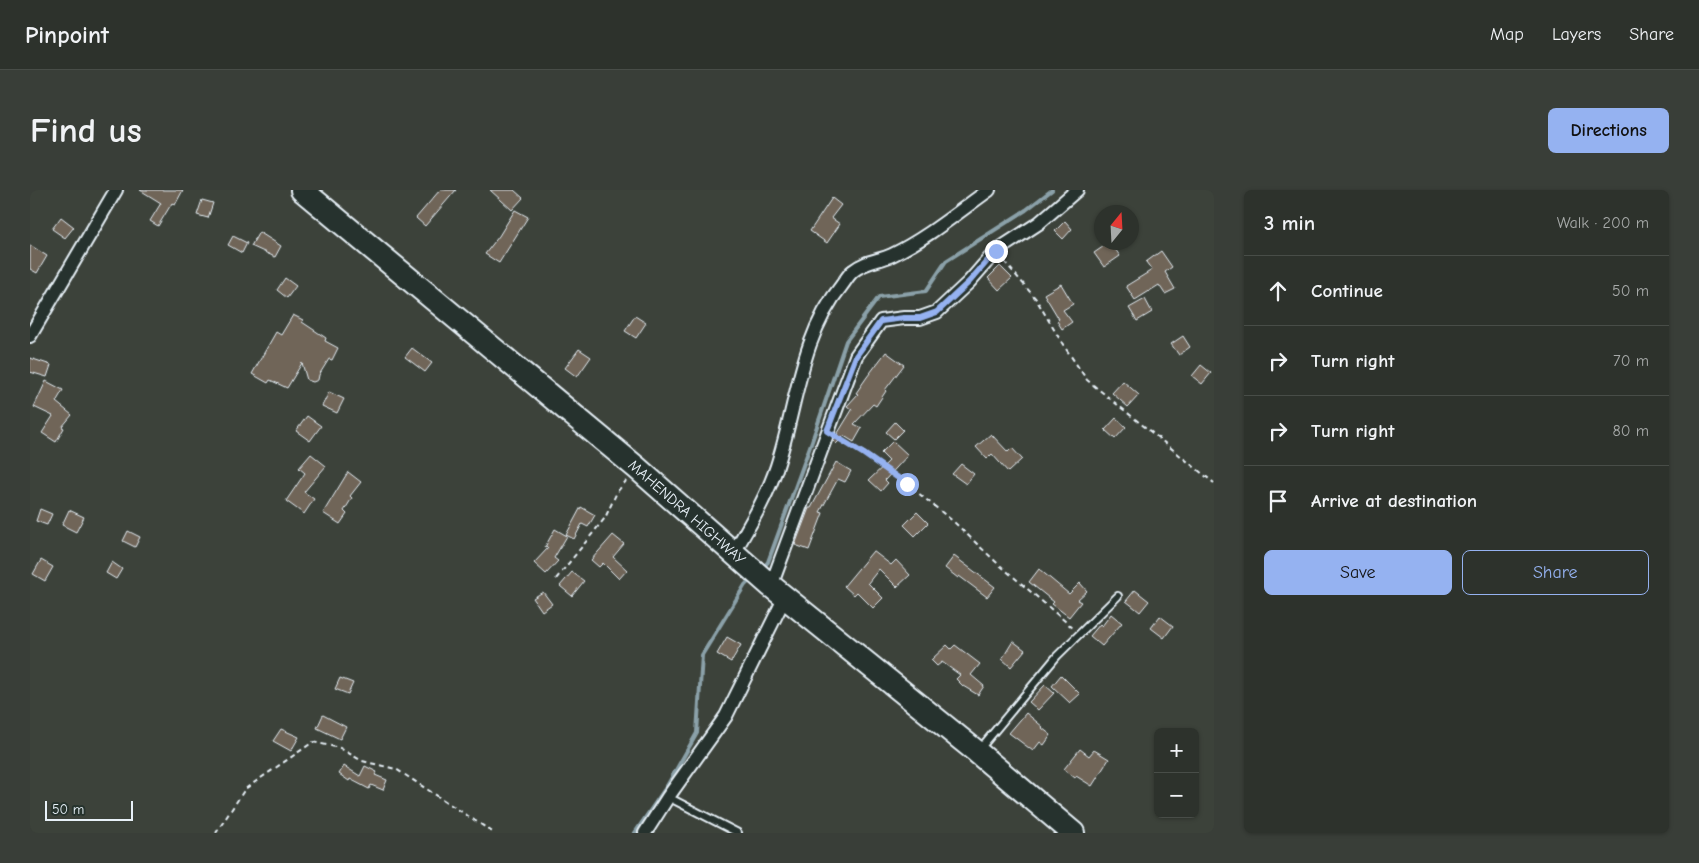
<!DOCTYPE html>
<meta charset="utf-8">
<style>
body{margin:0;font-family:"Comic Neue",sans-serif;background:#393e38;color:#f1f3f6}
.controls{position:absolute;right:15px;bottom:15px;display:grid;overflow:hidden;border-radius:8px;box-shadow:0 1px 4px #0004}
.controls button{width:45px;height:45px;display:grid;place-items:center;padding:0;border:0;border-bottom:1px solid #484d48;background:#2d322c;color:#f1f3f6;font:25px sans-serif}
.compass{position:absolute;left:1064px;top:15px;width:45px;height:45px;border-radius:50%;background:#2d322c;box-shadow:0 1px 4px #0004;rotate:18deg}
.scale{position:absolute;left:15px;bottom:12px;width:88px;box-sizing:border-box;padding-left:5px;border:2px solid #e8f1f8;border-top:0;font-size:14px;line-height:18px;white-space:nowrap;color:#e8f1f8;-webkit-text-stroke:4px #26332d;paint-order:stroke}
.stop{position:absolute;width:15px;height:15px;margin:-11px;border:4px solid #95b2f1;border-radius:50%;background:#fff}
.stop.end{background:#95b2f1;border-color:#fff;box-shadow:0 1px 5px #0008}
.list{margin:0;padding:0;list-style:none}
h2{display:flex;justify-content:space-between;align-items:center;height:65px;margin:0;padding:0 20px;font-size:21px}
h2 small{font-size:16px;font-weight:400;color:#a7aaa9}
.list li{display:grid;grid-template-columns:32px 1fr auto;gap:15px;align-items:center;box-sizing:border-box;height:70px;padding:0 20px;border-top:1px solid #484d48}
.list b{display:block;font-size:19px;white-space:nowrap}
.list em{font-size:16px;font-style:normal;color:#a7aaa9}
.actions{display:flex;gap:10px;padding:15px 20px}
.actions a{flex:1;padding:11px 0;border:1px solid #95b2f1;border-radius:8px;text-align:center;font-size:18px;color:#95b2f1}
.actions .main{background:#95b2f1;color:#111}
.icon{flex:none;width:28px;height:28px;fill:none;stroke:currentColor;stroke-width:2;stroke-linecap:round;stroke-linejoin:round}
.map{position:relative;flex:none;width:1184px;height:643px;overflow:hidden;border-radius:8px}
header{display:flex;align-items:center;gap:30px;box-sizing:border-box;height:70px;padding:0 25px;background:#2d322c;border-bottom:1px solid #484d48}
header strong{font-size:24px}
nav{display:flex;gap:28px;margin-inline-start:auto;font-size:18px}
.intro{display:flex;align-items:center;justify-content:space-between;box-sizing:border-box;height:120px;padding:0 30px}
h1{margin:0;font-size:35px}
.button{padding:12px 22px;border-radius:8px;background:#95b2f1;color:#111;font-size:18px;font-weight:700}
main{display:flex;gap:30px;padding:0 30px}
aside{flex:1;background:#2d322c;border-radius:8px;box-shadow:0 1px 4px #0004}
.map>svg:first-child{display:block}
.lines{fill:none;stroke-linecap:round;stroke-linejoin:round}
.stream{stroke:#8ba1a9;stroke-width:4}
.building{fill:#706559;stroke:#e8f1f8}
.lane-casing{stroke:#e8f1f8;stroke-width:10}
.street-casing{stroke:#e8f1f8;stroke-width:16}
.highway-casing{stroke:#e8f1f8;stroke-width:26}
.path{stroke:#e8f1f8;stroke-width:2;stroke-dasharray:5 4;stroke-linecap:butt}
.lane{stroke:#26332d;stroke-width:6}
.street{stroke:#26332d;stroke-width:12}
.highway{stroke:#26332d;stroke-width:22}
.route{stroke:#95b2f1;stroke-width:6}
.labels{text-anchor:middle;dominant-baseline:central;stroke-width:4;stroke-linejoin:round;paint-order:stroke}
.street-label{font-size:15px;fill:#e8f1f8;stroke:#26332d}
</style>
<header>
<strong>Pinpoint</strong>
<nav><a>Map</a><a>Layers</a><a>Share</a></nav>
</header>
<div class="intro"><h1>Find us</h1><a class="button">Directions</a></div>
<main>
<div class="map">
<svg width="1184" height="643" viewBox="0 0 1184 643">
<rect width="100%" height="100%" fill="#3c423a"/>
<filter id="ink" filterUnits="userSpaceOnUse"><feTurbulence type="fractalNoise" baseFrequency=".02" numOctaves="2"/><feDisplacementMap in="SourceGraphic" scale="10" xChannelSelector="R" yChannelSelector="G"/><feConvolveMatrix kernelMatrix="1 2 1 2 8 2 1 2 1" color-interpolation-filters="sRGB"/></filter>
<g filter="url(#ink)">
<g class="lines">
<!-- stream -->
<g class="stream">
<path d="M732,379l6,-7 44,-121 34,-100 33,-44 47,-6 20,-30 80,-51 26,-20"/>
<path d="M605,643l32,-47 30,-53 5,-78 43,-70 6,-6"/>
</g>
</g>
<!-- building -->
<g class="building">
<path d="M110,0h43l-8,15 -3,-2 -14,23 -8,-5 11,-18z"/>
<path d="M410,0h16l-31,36 -9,-8z"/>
<path d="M460,0h24l9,8 -11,12z"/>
<path d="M802,8l9,7 -10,13 9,6 -13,19 -17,-12z"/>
<path d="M172,10l11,3 -5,15 -11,-3z"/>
<path d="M485,20l13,7 -29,46 -14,-9 14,-18z"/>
<path d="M31,27l13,10 -9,11 -13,-9z"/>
<path d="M1035,31l7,8 -9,10 -8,-8z"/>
<path d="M229,42l22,14 -6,11 -24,-11z"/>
<path d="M203,46l14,7 -5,10 -14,-8z"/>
<path d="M1080,52l10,14 -16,11 -10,-14z"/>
<path d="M0,55l17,11 -10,17 -7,-4z"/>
<path d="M1131,61l11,16 -7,5 10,17 -10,5 -6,-9 -24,15 -9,-14 26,-16 -6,-8z"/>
<path d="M970,76l12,12 -13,12 -11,-12z"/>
<path d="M255,88l11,8 -9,12 -10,-8z"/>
<path d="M1031,94l12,20 -10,6 9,12 -10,7 -5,-8 2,-2 -15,-25z"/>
<path d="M1115,109l7,13 -15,9 -8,-13z"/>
<path d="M263,125l10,5 -1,2 24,16 -1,3 13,7 -6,12 -3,-1 -10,16 -1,5 -5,2 -6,-2 -5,-17 -15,25 -17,-8 -2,3 -16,-9 24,-42 5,3z"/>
<path d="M605,126l11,7 -10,15 -11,-7z"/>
<path d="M1153,146l7,11 -11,8 -8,-11z"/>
<path d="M382,158l20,15 -7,9 -20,-15z"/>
<path d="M549,159l12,8 -14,20 -12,-9z"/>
<path d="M856,162l18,13 -19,25 1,1 -10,15 -3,-2 -19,20 8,4 -8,14 -10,-6 -8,8 -3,-3 19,-31 -5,-4 11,-12 -2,-1 11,-16z"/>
<path d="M0,168l21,7 -4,12 -17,-5z"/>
<path d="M1171,175l10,8 -9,11 -10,-8z"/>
<path d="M16,191l17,9 -7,12 16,13 -10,12 2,1 -8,14 -14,-9 11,-17 -19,-9z"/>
<path d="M1093,191l16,14 -11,12 -16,-14z"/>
<path d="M299,202l15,7 -7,14 -15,-7z"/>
<path d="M277,226l14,10 -11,15 -14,-10z"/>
<path d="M1086,228l10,9 -11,12 -10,-9z"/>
<path d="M865,232l8,8 -9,9 -8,-7z"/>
<path d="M961,244l17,18 4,-4 10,11 -14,13 -16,-18 -5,5 -11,-12z"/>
<path d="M863,251l15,14 -23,25 3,3 -7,8 -12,-11 20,-19 -8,-8z"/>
<path d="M281,264l15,12 -22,26 10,7 -10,15 -18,-13 19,-28 -6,-5z"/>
<path d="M806,272l15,9 -6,11 -7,-3 -18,33 3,1 -14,37 -14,-5 14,-37h2z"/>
<path d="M931,274l13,10 -8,10 -14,-10z"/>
<path d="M318,282l13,10 -11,14 2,2 -8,13 3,3 -7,10 -17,-11z"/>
<path d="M551,317l14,8 -7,12 -6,-3 -8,15 -8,-4z"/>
<path d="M10,319l12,5 -5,11 -11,-4z"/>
<path d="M39,320l15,7 -8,15 -14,-7z"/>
<path d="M887,322l11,11 -13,13 -11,-11z"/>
<path d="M525,339l12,7 -13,22 4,3 -12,13 -12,-11 14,-15 -3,-1z"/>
<path d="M98,341l12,6 -5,10 -12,-6z"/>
<path d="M583,345l11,9 -11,13 14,13 -8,9 -16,-16 -4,4 -8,-7z"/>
<path d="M843,361l18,14 5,-5 14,15 -13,12 -18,-18 -11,14 15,15 -10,10 -16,-16 -3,3 -10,-9z"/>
<path d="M924,366l41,31 -8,10 -28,-21 -1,2 -13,-10z"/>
<path d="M11,370l12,7 -8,14 -12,-7z"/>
<path d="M82,372l10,7 -6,10 -10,-6z"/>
<path d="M1009,379l30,25 11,-11 7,8 -10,9 4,2 -12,15 -17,-13 2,-2 -25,-20z"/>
<path d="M542,382l12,9 -12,15 -12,-10z"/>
<path d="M1105,400l14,11 -9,11 -14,-11z"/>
<path d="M513,402l9,12 -10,7 -9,-13z"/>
<path d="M1081,424l11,9 -20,23 -12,-10 10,-12 2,2z"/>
<path d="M1130,426l13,10 -9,12 -13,-10z"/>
<path d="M697,447l14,8 -10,17 -14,-8z"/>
<path d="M983,451l12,9 -14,17 -9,-8z"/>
<path d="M917,455l4,4 4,-4 25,19 -9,11 13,11 -6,9 -15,-9 -7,-7 4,-4 -18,-13 -5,4 -6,-6z"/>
<path d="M1031,485l19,19 -10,9 -18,-17z"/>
<path d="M310,488l13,5 -5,11 -13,-5z"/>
<path d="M1015,495l9,8 -16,17 -9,-8z"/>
<path d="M996,523l17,14 -1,1 9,7 -7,10 -4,-3 -7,9 -24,-18z"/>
<path d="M293,525l23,12 -6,12 -23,-11z"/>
<path d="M251,539l18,8 -8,14 -18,-10z"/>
<path d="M1050,559l9,7 5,-6 15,9 -17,27 -16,-10 -1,2 -11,-9z"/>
<path d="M314,576l16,10 5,-10 12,6 -2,3 12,5 -4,10 -12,-5 -2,4 -19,-10 -1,2 -10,-7z"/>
</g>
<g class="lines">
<defs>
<g id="lane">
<path d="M949,560l78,-94 61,-60"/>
<path d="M638,607l70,36"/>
</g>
<g id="street">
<path d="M0,146l86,-146"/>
<path d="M703,364c16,-28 34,-57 44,-88 20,-61 23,-129 65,-181 3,-4 7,-11 11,-14 12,-10 26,-10 39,-16 35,-17 66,-43 97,-65"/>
<path d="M741,396l85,-230 25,-35 23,-3h16l17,-6 32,-30 27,-31 43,-28 38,-33"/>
<path d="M615,643l23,-36 58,-81 59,-119"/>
</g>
<g id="highway">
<path id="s1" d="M272,0l335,278 134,118 206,166 96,81"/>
</g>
</defs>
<!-- lane casing -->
<use href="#lane" class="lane-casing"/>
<!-- street casing -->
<use href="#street" class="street-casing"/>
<!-- highway casing -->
<use href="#highway" class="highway-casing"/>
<!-- path -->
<g class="path">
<path d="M974,71l32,38 26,44 25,37 127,103"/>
<path d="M808,248l26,15 43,31 47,38 41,39 78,67"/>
<path d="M526,389l49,-61 12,-26 9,-11"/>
<path d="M186,643l29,-44 68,-47 27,6 22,13 34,8 98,64"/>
</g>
<!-- lane -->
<use href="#lane" class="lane"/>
<!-- street -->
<use href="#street" class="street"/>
<!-- highway -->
<use href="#highway" class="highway"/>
</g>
</g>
<g class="lines" filter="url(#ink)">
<!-- route -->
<path class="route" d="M877,294l-43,-30 -37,-23 29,-75 25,-35 23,-3h16l17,-6 32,-30 27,-31"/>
</g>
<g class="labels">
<!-- street labels -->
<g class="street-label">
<text stroke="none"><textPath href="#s1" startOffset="502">MAHENDRA HIGHWAY</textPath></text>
</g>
</g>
</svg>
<div class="controls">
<button>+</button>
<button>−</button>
</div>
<svg class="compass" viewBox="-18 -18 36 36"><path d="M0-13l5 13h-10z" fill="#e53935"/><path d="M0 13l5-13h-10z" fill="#a7aaa9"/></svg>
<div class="scale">50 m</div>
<div class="stop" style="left:877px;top:294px"></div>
<div class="stop end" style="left:966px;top:61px"></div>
</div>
<aside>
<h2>3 min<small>Walk · 200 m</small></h2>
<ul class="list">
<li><svg class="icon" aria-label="ahead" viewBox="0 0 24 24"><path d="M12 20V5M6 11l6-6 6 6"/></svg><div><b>Continue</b></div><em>50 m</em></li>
<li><svg class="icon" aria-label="right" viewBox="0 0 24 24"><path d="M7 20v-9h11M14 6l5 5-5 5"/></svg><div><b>Turn right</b></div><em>70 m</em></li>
<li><svg class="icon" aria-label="right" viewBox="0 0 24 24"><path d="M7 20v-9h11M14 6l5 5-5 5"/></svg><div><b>Turn right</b></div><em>80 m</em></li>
<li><svg class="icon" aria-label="arrive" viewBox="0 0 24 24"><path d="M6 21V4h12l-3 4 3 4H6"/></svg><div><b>Arrive at destination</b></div></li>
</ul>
<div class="actions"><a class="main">Save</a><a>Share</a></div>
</aside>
</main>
